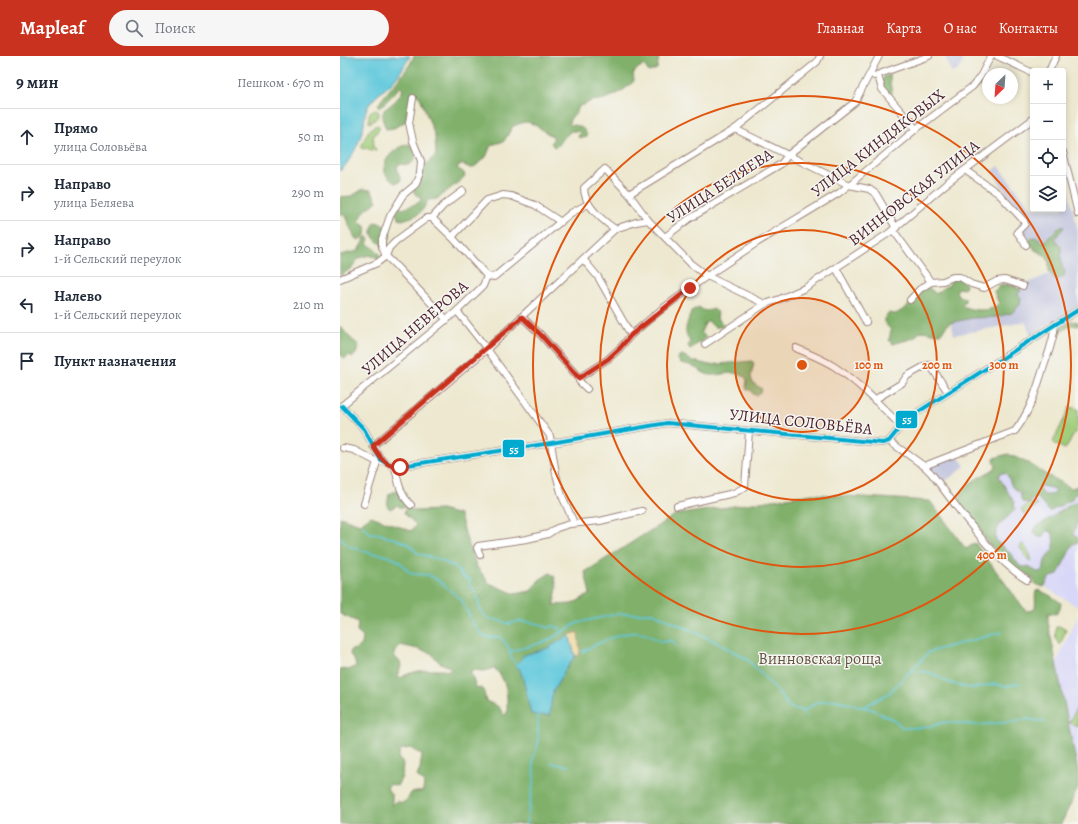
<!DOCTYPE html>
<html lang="ru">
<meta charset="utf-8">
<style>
body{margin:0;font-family:Alegreya,serif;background:#f6f6f7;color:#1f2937}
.controls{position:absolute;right:12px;top:12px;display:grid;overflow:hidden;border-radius:4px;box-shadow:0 2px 6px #0003}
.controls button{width:36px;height:36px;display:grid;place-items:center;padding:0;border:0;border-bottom:1px solid #e0e1e3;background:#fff;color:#1f2937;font:20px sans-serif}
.compass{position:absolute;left:642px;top:12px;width:36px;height:36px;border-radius:50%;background:#fff;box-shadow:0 2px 6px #0003;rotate:205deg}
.stop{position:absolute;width:12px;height:12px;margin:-9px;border:3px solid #c8321e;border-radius:50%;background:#fff}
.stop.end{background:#c8321e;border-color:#fff;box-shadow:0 1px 4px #0008}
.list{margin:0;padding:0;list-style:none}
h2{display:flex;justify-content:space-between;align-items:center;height:52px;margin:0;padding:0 16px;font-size:17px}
h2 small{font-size:13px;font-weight:400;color:#747a83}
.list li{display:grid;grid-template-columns:26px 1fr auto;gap:12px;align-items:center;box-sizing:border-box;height:56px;padding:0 16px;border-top:1px solid #e0e1e3}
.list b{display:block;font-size:15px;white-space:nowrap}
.list p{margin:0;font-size:13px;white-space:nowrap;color:#747a83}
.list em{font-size:13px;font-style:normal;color:#747a83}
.icon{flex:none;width:22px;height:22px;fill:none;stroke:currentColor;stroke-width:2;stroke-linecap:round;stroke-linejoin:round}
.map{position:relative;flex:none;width:738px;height:768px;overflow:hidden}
header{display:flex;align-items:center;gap:24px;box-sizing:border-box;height:56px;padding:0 20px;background:#c8321e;color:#fff}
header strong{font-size:19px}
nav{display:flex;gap:22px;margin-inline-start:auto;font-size:14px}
.search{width:280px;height:36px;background:#f6f6f7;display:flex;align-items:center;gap:10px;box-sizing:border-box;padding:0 14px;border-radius:22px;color:#747a83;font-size:15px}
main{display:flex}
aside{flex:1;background:#fff}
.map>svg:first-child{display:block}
.built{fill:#d8d7f8}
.industrial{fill:#bfc2dd}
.green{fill:#a0cd7a;stroke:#757652}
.forest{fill:#80b06a;stroke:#65684a;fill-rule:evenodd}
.sand{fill:#eeda9e;stroke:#9c7c64}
.water{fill:#5fc8db;stroke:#547483}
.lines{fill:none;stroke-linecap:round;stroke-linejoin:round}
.stream{stroke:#5fc8db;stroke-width:1.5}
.minor-casing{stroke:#9c847d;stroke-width:8}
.minor{stroke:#fff;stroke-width:6}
.bus-1-casing{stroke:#f6f6f2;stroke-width:7}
.bus-1{stroke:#00a9ce;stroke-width:4}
.route{stroke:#c8321e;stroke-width:5}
.ring{fill:none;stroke:#e0560e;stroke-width:2}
.labels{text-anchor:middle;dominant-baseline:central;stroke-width:3;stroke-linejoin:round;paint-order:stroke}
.street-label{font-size:16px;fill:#4a1f2b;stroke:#f6f6f2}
.park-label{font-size:16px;fill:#645343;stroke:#f6f6f2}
.centre{fill:#e0560e;stroke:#f6f6f2;stroke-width:2}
.ring-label{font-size:12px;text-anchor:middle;font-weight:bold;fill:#e0560e;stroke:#f6f6f2;stroke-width:3;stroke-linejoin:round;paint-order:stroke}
.line-badge{stroke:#f6f6f2;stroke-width:1.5}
.badge-label{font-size:11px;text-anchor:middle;font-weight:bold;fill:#fff}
</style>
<header>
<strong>Mapleaf</strong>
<div class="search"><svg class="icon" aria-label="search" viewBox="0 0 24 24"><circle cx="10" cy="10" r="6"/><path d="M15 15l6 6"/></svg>Поиск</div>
<nav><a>Главная</a><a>Карта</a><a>О нас</a><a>Контакты</a></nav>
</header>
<main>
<aside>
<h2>9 мин<small>Пешком · 670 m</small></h2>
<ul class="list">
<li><svg class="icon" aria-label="ahead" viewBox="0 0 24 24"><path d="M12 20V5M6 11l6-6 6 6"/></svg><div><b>Прямо</b><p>улица Соловьёва</p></div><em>50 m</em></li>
<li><svg class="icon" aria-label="right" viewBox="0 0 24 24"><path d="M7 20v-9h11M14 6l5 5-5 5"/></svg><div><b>Направо</b><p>улица Беляева</p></div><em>290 m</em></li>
<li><svg class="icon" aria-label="right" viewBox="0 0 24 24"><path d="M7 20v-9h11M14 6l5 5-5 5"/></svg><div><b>Направо</b><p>1-й Сельский переулок</p></div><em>120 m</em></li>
<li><svg class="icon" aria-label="left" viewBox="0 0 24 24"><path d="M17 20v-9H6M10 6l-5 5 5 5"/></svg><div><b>Налево</b><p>1-й Сельский переулок</p></div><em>210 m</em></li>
<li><svg class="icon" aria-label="arrive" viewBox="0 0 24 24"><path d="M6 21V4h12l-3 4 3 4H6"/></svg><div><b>Пункт назначения</b></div></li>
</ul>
</aside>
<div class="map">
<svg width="738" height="768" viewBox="0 0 738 768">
<rect width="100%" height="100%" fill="#f6f6f2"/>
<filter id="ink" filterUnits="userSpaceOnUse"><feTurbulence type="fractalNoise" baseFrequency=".025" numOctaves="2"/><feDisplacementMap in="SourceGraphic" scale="8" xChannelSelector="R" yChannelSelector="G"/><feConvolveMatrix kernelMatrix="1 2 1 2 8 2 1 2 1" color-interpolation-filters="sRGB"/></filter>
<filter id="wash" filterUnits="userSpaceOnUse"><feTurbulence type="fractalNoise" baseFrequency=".012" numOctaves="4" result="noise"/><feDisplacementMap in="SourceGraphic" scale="16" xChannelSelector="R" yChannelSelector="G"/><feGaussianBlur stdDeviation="0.9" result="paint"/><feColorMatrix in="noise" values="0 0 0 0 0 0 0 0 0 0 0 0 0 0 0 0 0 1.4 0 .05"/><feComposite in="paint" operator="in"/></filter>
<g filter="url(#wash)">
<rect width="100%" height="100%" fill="#ede8cf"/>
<!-- built -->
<g class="built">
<path d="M668,405l70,34v112l-59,-36 -33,-33 -31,-38z"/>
<path d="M738,560v150l-7,-3 -18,-93z"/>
</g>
<!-- industrial -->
<g class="industrial">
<path d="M605,0h16l2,6 -5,8 -6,3z"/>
<path d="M659,110l31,41 3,-1v3h30v-30l2,-1 13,53v75l-47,29 -6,-13 -71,13 -3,-14 57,-11 7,-16 13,-11 33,-14 -3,-11 -30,-21 -10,-13 6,-5 -32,-48z"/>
<path d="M617,399l8,11 -22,17 -14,-17z"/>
</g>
<!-- green -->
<g class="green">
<path d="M36,54l3,2c-1,6 -5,9 -10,11v-9l2,-3z"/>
<path d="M38,69l2,2 -8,12h2l-1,7 3,3 -1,2 -9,-3 -3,1 -2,-2c5,-10 6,-19 17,-22z"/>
<path d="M730,351l8,2v17l-11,21 -2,2 -11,-5 -1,-2z"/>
<path d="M691,447l7,2 -14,9 -3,-5z"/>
<path d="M683,488l7,10 2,7 -2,1 -11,-16z"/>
<path d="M719,570l7,4 -6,15c-5,-4 -5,-12 -4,-18z"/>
<path d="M736,653l2,1 -1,17 -8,-4z"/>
</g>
<!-- forest -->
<g class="forest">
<path d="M74,0h245l-2,13 -8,3 -5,-7 -6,3 -5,6 1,7c-7,8 -23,17 -33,19 -4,1 -7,0 -10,1 -4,2 -7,4 -12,5 -1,7 -9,10 -10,17l2,2c8,0 15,3 16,12l-4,1 -5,-1 2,-4 -2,-2h-7l-10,9 -1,4 -6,3 -3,-4 3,-6c-10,-4 -17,-14 -28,-15 -4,0 -9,3 -13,4l-9,15 -13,4 -5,12 -13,11h-3l-8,-4 -4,2 -1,2 7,5 1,3 -4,4 -24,19 -9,1c-8,16 -10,15 -26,20l-3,-1 -3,-5 1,-4 2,-3 4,2 17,-7 1,-4 -6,-4 -2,-4 9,-22 14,-13 -1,-19 -15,-39 -6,-4 -3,2 -5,26 -12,7 -8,1 -4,-11 2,-8c8,-6 16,-12 19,-21l-3,-2 -19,20 -3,-2c11,-17 28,-30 36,-49z"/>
<path d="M548,19l2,1v7l2,10 -3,2 -5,-6 -2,-8 2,-4z"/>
<path d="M68,88l5,2 3,10 -2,5 -6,4 -8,-1 -3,2 1,6 3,7 -2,3 -4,1c-23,-14 -5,-33 13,-39z"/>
<path d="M23,133l8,1 6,11c-8,8 -14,8 -18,21l7,5 -1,8 -6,5 -4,-2 -11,-24 -2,-1 -2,2v-18l12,-1z"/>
<path d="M35,166l7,2 8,6v7l-5,11c-9,-8 -18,-12 -10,-26z"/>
<path d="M721,170l3,1 -9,11 1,3 5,5c1,9 -2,18 4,26l-1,4 -8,4 -7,-9v-10l-4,-6 -10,-5 -7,-11 6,-2 5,1 1,3 4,1z"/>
<path d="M26,180l3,3 -2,5 7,4 5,5 1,3 -2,2 -9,-3 -10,3 -7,10 -12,8v-21l18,-4z"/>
<path d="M619,222l6,5 1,3 -3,3 -5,-1 -2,4 3,4 6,2v3l-3,4c5,5 21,6 28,4 3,-1 7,-4 9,-5l-5,-13c9,-9 16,-7 27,-1l-3,4 3,4 -1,7 -8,8 -16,4 -24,1 -23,5 -9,11c-7,0 -12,-3 -19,-3l-7,7 -21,6 -4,-4 2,-10 -7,-8v-3l4,-6 8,1 11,-7 13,-16 8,-4 8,7 8,-7 4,-1 4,-7z"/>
<path d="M359,251c5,5 9,4 15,2l4,4 -1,5 7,7 -2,2h-8l-6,-6 -4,4 -3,7 5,6 -16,11 -2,-3 2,-4c-8,-13 -2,-18 1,-31z"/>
<path d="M732,265l6,1v4l-7,-1 -10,7h-3l1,-4z"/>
<path d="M0,270c6,7 11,14 19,19l-3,9 -3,3 -4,-2 -5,4 -4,-5z"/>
<path d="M342,299l6,3 2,2 19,5 43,-4 2,2 -3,14 2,6 9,6 -1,3 -4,4 -4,-2 -2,-4h-4l-1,-2 1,-9c-13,-11 -22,-3 -37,-4 -6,-1 -9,-4 -14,-7 -4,-3 -11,-4 -15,-5l-3,-3 1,-4z"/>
<path d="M668,398l22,10 15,10 26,14 7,-2v8l-4,1 -1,4 -22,12h-2l-12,-14 -10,6 -5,-1 -2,-9 -8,-6 -4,-11 -3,-3h-5l-1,4 15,25 1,7c-10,13 -16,10 -20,29l3,5 10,8 12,15 4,1 4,-1 9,6 6,-1 2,-11 9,-11 -1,-15 -3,-3h-4l-4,7 -3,-1 -5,-4 1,-5 36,-24 7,-2v19l-5,13 5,4v4l-5,2 -15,30 -3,2 -5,1 -6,10 -9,-3 -3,-6 -12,-3 -29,-29 -31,-42c-5,-17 23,-28 34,-35l2,-3 -2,-4v-4zM701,430l10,2 4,4 -4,3h-7l-5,-7z"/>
<path d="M58,434l8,16 9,5 26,-1 19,5 8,29 9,23 12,16 26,11 16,-3 8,-11 11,-7 4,3 3,11 -3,18 18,-1 18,-10 -5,-22 90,-57 137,-21 118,7 36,48 9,-6 51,68 8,-1c3,-7 0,-12 2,-19l3,-1 12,6 10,7 -1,6 -4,5 -8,-1v9l30,150v16l-17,36h-721v-155l9,1 7,-4 -2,-7 -4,-4 1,-5 6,-1 5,-5 1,-7 -6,-5 1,-10 -18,-8v-97l20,7 11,-8 40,15 5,-6 -12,-12 2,-6h-6l-3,-2 -7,4 -3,-3 2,-12zM60,589l18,4 13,4 8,9 12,6 -1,3c-13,-2 -39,-2 -49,7l-4,-1 4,-11 -1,-5 -6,-4v-3zM154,612c15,15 13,26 13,46l-4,1c-4,-11 -7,-9 -17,-14l-3,-12 -7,-2 -6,-16 4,-1 10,1zM70,692l12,7 -2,14 -3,7 7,6 -1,9 -12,2 -4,7 -5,3 -5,-2 -5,4v-9l-5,-8 3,-4 7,2 5,-9 1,-14 -5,-5 2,-8z"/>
</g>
<!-- sand -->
<path class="sand" d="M238,576l2,20 -1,3 -4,1 -6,-21z"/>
<!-- water -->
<g class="water">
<path d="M0,0h70c-5,9 -10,18 -17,26 -8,8 -20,15 -26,26 -3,6 -2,13 -4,21 -4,14 -12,32 -23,42z"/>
<path d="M229,579l6,21 -11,16 -11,20 -4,24 -18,-2 -8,-35 -3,-9 -4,-5 8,-10 24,-7z"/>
</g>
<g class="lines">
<!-- stream -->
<g class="stream">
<path d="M22,469l8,8 11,1 5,3 7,1 16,6 8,9 29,9 2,3h6l9,12 7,3 -1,6c2,2 6,4 7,7 4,7 1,17 9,23 7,6 14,2 23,8l11,-3 10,1 10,2 9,4 5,-2 7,2v5"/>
<path d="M0,481l6,7"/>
<path d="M9,490l24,8h7l15,5 5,3 8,9 5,3 16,1 10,6 22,18 13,26 8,10 6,2h12l8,9 4,14"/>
<path d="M169,596l38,-11 30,-18 39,-9 37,-1 59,27 35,19 32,34 9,13 6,3 7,1 6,7"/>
<path d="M242,596c17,-9 38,-21 58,-19 13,1 18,13 32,7l4,6"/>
<path d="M174,606l3,4"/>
<path d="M571,615l17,1 10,4 9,6 17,5 10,1 21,-4 11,2 14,-3"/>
<path d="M524,651l25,-14 40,-41 73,-20"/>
<path d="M463,655l15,-9 17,-2 36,9 23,11 9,8h15l15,-2 10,-4 33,3 37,-3 14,-3 18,3"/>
<path d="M211,707l18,3"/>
<path d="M186,768l8,-44 -1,-22 5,-13v-31"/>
</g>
</g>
</g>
<g filter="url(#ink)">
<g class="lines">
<defs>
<g id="minor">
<path d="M657,0l36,17"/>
<path d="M709,15l7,-15"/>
<path d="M534,20l55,-20"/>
<path d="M538,20l4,13 34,40"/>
<path d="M73,42l-4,25 4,18 8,20 -1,12 -5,12 -12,10 -13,21 -8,23v8l4,9 10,10 51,54"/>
<path d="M395,73l114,56 20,4 7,5 20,34"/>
<path d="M723,96l15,62"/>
<path d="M625,114l34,24 25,27 1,3 -8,8 9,13"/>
<path d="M289,138l106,-65 82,-67 3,-6"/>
<path d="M92,162l20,19 35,39"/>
<path d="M275,173c-13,-9 -31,-24 -31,-41l21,-19 24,25 19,26 43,44 16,12 58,28"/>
<path d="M553,174l38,52"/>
<path d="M112,181l35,-37 16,-5 8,1 24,9 26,17"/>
<path d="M325,181l24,-18 92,-55 7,-9 67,-53 24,-46"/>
<path d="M243,203l15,18 33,58"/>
<path d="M496,212l30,54"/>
<path d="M0,223l37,-16 9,-7 3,-8 8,-8 30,-22h5l12,-13 19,-14"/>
<path d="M570,244l10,-11 11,-7 12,-1 10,-4h7l11,7 13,4 13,-7 8,-1 18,6"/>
<path d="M117,255l30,38 63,87 6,38 6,22 12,27"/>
<path d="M182,261l19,18 38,43v3l8,8"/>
<path d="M365,288l60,-40 15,-5 25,-11 84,-55 57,-49 87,-65"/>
<path d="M456,292c13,6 27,11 39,19 24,16 45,38 65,58"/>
<path d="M239,322l29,-19 12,-11 11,-13 31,-26 45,-33 51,-34 81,-49 10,-8 67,-56 57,-43 7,-9 11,-21"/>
<path d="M534,344l28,-17 5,-7 18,-10 5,-1 18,27"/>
<path d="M2,350l22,23 17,31 14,7 156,-24 116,-20 216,20 6,-2 18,-22 171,-109"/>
<path d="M0,351l117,-96 26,-25 4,-10 7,1 77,-64 17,-9"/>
<path d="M549,385l35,25 7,7c26,33 60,85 96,107"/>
<path d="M33,390l114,-97 128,-120 21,-7 12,-2"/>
<path d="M3,392l11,2 23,12"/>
<path d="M584,410l91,-35c15,-19 21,-40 28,-62 5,-15 11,-29 12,-45"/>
<path d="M55,411c3,14 5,28 16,38"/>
<path d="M24,448l13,-42 4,-2"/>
<path d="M337,450l57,-13 11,-6 4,-56"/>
<path d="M140,499l-3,-7 1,-2 49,-7 21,-5 9,-6 13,-4 30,-3 42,-10"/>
</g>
</defs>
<!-- minor casing -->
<use href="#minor" class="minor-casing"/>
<!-- minor -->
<use href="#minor" class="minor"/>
<defs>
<path id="bus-1" d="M2,350l22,23 17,31 14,7 156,-24 116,-20 216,20 6,-2 18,-22 171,-109"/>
</defs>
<!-- bus-1 casing -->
<use href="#bus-1" class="bus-1-casing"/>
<!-- bus-1 -->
<use href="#bus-1" class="bus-1"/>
</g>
</g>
<g class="lines" filter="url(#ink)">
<!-- route -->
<path class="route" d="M60,411c-14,0 -20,-10 -27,-21l149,-129 19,18 38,43 29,-19 12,-11 11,-13 59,-47"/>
</g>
<!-- distance rings -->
<circle cx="462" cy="309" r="67" fill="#e0560e" fill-opacity=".12"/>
<g class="ring">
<circle cx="462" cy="309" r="67"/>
<circle cx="462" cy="309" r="135"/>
<circle cx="462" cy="309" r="202"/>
<circle cx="462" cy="309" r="269"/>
</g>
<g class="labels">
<!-- street labels -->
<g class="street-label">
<text transform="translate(538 87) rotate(-38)">УЛИЦА КИНДЯКОВЫХ</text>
<text transform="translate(380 130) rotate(-33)">УЛИЦА БЕЛЯЕВА</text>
<text transform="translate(574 137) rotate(-38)">ВИННОВСКАЯ УЛИЦА</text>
<text transform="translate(75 272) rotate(-41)">УЛИЦА НЕВЕРОВА</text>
<text transform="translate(461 366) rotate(6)">УЛИЦА СОЛОВЬЁВА</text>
</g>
<!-- park labels -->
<g class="park-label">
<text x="480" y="603">Винновская роща</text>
</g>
</g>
<circle cx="462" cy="309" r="6" class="centre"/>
<g class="ring-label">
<text x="529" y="313">100 m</text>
<text x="597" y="313">200 m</text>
<text x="664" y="313">300 m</text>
<text x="652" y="503">400 m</text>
</g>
<g class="line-badge">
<rect x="555" y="354" width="23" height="19" rx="4" fill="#00a9ce"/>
<rect x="162" y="383" width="23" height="19" rx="4" fill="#00a9ce"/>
</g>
<g class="badge-label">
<text x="567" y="367">55</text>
<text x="174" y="397">55</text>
</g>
</svg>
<div class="controls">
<button>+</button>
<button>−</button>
<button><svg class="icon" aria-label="locate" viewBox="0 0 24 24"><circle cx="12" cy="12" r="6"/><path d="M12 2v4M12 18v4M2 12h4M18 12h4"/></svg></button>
<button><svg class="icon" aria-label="layers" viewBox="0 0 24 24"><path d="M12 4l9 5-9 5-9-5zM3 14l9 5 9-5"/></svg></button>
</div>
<svg class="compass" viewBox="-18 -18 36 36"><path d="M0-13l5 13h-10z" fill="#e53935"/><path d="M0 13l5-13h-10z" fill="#747a83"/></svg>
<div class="stop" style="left:60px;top:411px"></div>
<div class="stop end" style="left:350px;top:232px"></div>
</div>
</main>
